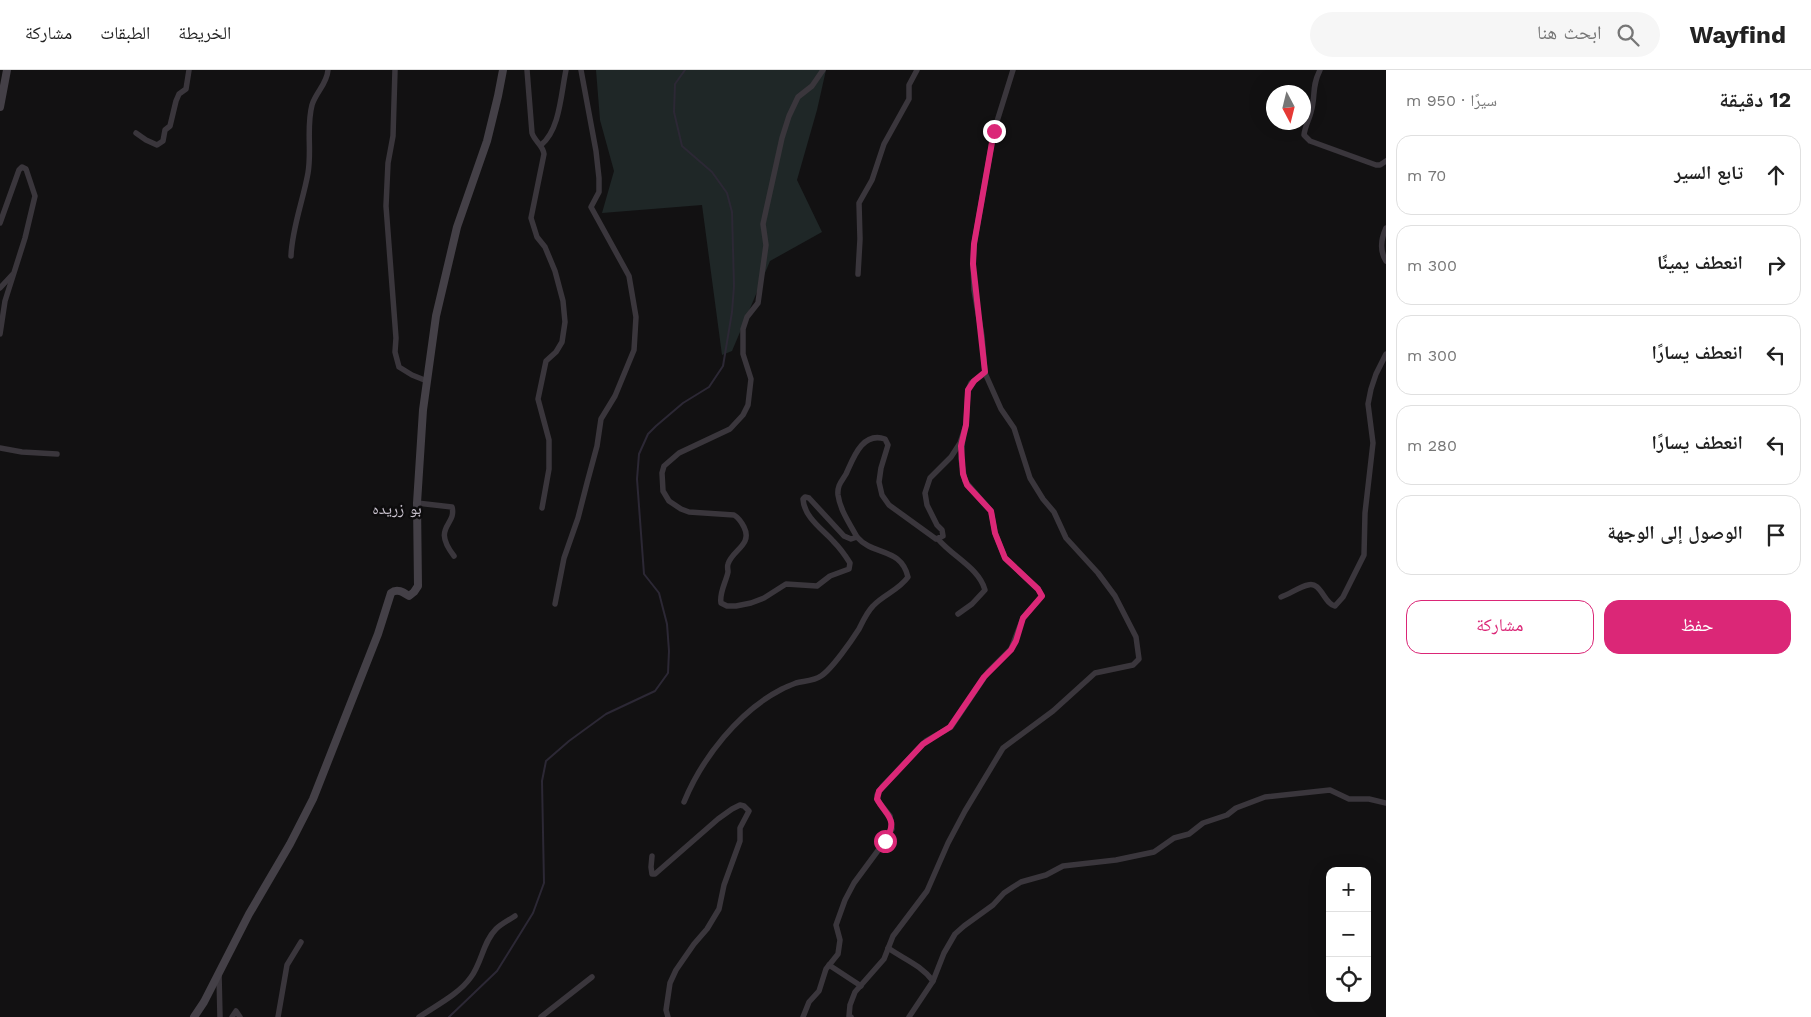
<!DOCTYPE html>
<html lang="ar">
<meta charset="utf-8">
<style>
body{margin:0;font-family:"Work Sans","Noto Naskh Arabic",sans-serif;background:#f6f6f6;color:#222;direction:rtl}
.controls{position:absolute;right:15px;bottom:15px;display:grid;overflow:hidden;border-radius:10px;box-shadow:0 5px 20px #0002}
.controls button{width:45px;height:45px;display:grid;place-items:center;padding:0;border:0;border-bottom:1px solid #e0e0e0;background:#fff;color:#222;font:25px sans-serif}
.compass{position:absolute;left:1266px;top:15px;width:45px;height:45px;border-radius:50%;background:#fff;box-shadow:0 5px 20px #0002;rotate:173deg}
.stop{position:absolute;width:15px;height:15px;margin:-11px;border:4px solid #db2777;border-radius:50%;background:#fff}
.stop.end{background:#db2777;border-color:#fff;box-shadow:0 1px 5px #0008}
.list{margin:0;padding:0;list-style:none}
h2{display:flex;justify-content:space-between;align-items:center;height:65px;margin:0;padding:0 20px;font-size:21px}
h2 small{font-size:16px;font-weight:400;color:#767676}
.list li{display:grid;grid-template-columns:32px 1fr auto;gap:15px;align-items:center;box-sizing:border-box;height:80px;margin:0 10px 10px;padding:0 10px;border:1px solid #e0e0e0;border-radius:15px}
.list b{display:block;font-size:19px;white-space:nowrap}
.list em{font-size:16px;font-style:normal;color:#767676}
.actions{display:flex;gap:10px;padding:15px 20px}
.actions a{flex:1;padding:11px 0;border:1px solid #db2777;border-radius:15px;text-align:center;font-size:18px;color:#db2777}
.actions .main{background:#db2777;color:#fff}
.icon{flex:none;width:28px;height:28px;fill:none;stroke:currentColor;stroke-width:2;stroke-linecap:round;stroke-linejoin:round}
.map{position:relative;flex:none;width:1386px;height:947px;overflow:hidden;direction:ltr}
header{display:flex;align-items:center;gap:30px;box-sizing:border-box;height:70px;padding:0 25px;background:#fff;border-bottom:1px solid #e0e0e0}
header strong{font-size:24px}
nav{display:flex;gap:28px;margin-inline-start:auto;font-size:18px}
.search{width:350px;height:45px;background:#f6f6f6;display:flex;align-items:center;gap:12px;box-sizing:border-box;padding:0 18px;border-radius:28px;color:#767676;font-size:19px}
main{display:flex}
aside{flex:1;background:#fff}
.map>svg:first-child{display:block}
.green{fill:#1f2727}
.lines{fill:none;stroke-linecap:round;stroke-linejoin:round}
.stream{stroke:#2c2835;stroke-width:2}
.street{stroke:#3a363c;stroke-width:5.5}
.secondary{stroke:#444047;stroke-width:8}
.route{stroke:#db2777;stroke-width:6}
.labels{text-anchor:middle;dominant-baseline:central;stroke-width:5;stroke-linejoin:round;paint-order:stroke}
.quarter-label{font-size:16px;fill:#cac3cf;stroke:#0d0c0d}
</style>
<header>
<strong>Wayfind</strong>
<div class="search"><svg class="icon" aria-label="search" viewBox="0 0 24 24"><circle cx="10" cy="10" r="6"/><path d="M15 15l6 6"/></svg>ابحث هنا</div>
<nav><a>الخريطة</a><a>الطبقات</a><a>مشاركة</a></nav>
</header>
<main>
<aside>
<h2>12 دقيقة<small>سيرًا · 950 m</small></h2>
<ul class="list">
<li><svg class="icon" aria-label="ahead" viewBox="0 0 24 24"><path d="M12 20V5M6 11l6-6 6 6"/></svg><div><b>تابع السير</b></div><em>70 m</em></li>
<li><svg class="icon" aria-label="right" viewBox="0 0 24 24"><path d="M7 20v-9h11M14 6l5 5-5 5"/></svg><div><b>انعطف يمينًا</b></div><em>300 m</em></li>
<li><svg class="icon" aria-label="left" viewBox="0 0 24 24"><path d="M17 20v-9H6M10 6l-5 5 5 5"/></svg><div><b>انعطف يسارًا</b></div><em>300 m</em></li>
<li><svg class="icon" aria-label="left" viewBox="0 0 24 24"><path d="M17 20v-9H6M10 6l-5 5 5 5"/></svg><div><b>انعطف يسارًا</b></div><em>280 m</em></li>
<li><svg class="icon" aria-label="arrive" viewBox="0 0 24 24"><path d="M6 21V4h12l-3 4 3 4H6"/></svg><div><b>الوصول إلى الوجهة</b></div></li>
</ul>
<div class="actions"><a class="main">حفظ</a><a>مشاركة</a></div>
</aside>
<div class="map">
<svg width="1386" height="947" viewBox="0 0 1386 947">
<rect width="100%" height="100%" fill="#121112"/>
<!-- green -->
<path class="green" d="M596,0h230l-9,40 -20,70 25,52 -52,29 -38,90 -10,4 -20,-150 -100,8 12,-42 -14,-51z"/>
<g class="lines">
<!-- stream -->
<path class="stream" d="M449,947l48,-46 36,-58 11,-30 -2,-102 4,-20 23,-20 37,-27 49,-23 13,-18 1,-22 -2,-27 -8,-31 -15,-19 -7,-95 2,-25 9,-20 8,-8 27,-23 26,-16 14,-21 9,-54 2,-26 -2,-74 -5,-19 -15,-21 -30,-26 -8,-34 1,-28 10,-14"/>
<!-- street -->
<g class="street">
<path d="M395,0l-2,66 -5,27 -2,43 10,132 -1,14 4,15 13,8 15,6"/>
<path d="M527,0l5,63c3,9 11,12 12,21l-13,64 6,19 8,10 10,24 8,30 2,21 -3,20 -6,10 -10,9 -8,38 11,41v29l-7,39"/>
<path d="M1320,0c-9,18 -4,26 -9,42 -2,8 -6,14 -7,23l6,6 66,24h4l6,-4"/>
<path d="M136,63l10,7 11,5 6,-4 2,-11 5,-4 6,-25 3,-7 7,-5 3,-19"/>
<path d="M541,75c19,-15 20,-52 25,-75"/>
<path d="M0,153l19,-53 3,-3 4,2 9,27 -10,42 -20,63 -5,33"/>
<path d="M1386,158c-5,11 -7,22 0,33"/>
<path d="M291,186c1,-28 12,-55 17,-83 4,-23 -2,-45 4,-68 4,-13 15,-21 16,-35"/>
<path d="M858,204l2,-35 -1,-36 13,-23 12,-36 25,-45v-14l8,-15"/>
<path d="M0,218l12,-13"/>
<path d="M0,378l22,4 35,2"/>
<path d="M417,433l35,4c5,19 -21,19 2,49"/>
<path d="M857,467c-7,-13 -17,-27 -19,-42 -1,-10 4,-14 8,-21 7,-15 16,-43 39,-35l3,6 -7,23 -2,14 3,13 7,10 47,34 7,-3 -1,-6 -5,-5 -10,-20 -2,-12 5,-15 21,-21 9,-14 6,-18 2,-35 3,-7 14,-10"/>
<path d="M938,469c15,18 41,29 47,51l-13,14 -14,10"/>
<path d="M1281,527c9,-3 18,-10 27,-12 13,-4 16,19 27,21l8,-9 21,-42 1,-42 8,-70 -5,-39 3,-15 5,-15 10,-20"/>
<path d="M555,534l9,-46 14,-40 9,-35 10,-37 4,-27 14,-23 19,-46 2,-33 -7,-41 -38,-69 8,-15v-14l-3,-27 -15,-81"/>
<path d="M684,732c18,-44 55,-91 98,-113 4,-2 9,-4 14,-6 8,-2 18,-2 25,-7 11,-7 31,-36 38,-47 4,-8 8,-17 14,-23 10,-11 26,-16 35,-29 -7,-30 -35,-21 -51,-40l-6,2 -7,-3 -35,-38 -4,-1 -2,2c1,18 19,30 30,42 6,6 12,14 17,22l-1,6 -19,7 -13,10 -31,-2 -22,14 -13,5 -15,3h-9l-6,-3c-2,-10 5,-21 7,-31 0,-3 -1,-5 0,-8 4,-14 25,-19 16,-37 -2,-4 -5,-9 -10,-12l-45,-3 -8,-3 -12,-8 -6,-10 -1,-18 2,-7 15,-13 51,-24 13,-14 5,-10 3,-26 -8,-25v-25l4,-12 11,-14 8,-58 -3,-21 19,-86 7,-22 9,-19 14,-11 11,-16"/>
<path d="M652,786l-1,11 1,7h3l63,-55 14,-10 8,-4 4,1 5,5 -9,17v13l-16,44 -5,24 -12,20 -13,15 -18,26 -6,13 -4,27 2,7"/>
<path d="M888,878c16,11 33,17 45,33l-24,36"/>
<path d="M829,895l32,21"/>
<path d="M219,904l1,43"/>
<path d="M933,911l11,-28 11,-19 9,-8 29,-21 11,-12 9,-6 8,-5 25,-7 17,-9 53,-6 38,-8 20,-14 15,-4 14,-11 24,-8 9,-7 29,-11 65,-7 19,9h20l17,4"/>
<path d="M232,947l4,-6 4,6"/>
<path d="M278,947l9,-52 14,-23"/>
<path d="M419,947c18,-12 40,-23 52,-40 11,-15 12,-35 25,-48 5,-5 13,-9 19,-13"/>
<path d="M541,947l51,-40"/>
<path d="M803,947l6,-15 10,-11 7,-22 12,-15 2,-14 -4,-15 9,-25 9,-17 31,-42 7,-12 -2,-13 -12,-15 -1,-6 5,-8 37,-39 7,-7 25,-14 37,-55 23,-23 12,-31 19,-22 -4,-7 -33,-31 -10,-25 -4,-22 -26,-30 -4,-22 2,-23"/>
<path d="M851,947l-2,-1 1,-11 5,-13 29,-33 9,-23 34,-45 21,-48 17,-32 38,-63 50,-37 42,-38 38,-8 6,-6 -3,-22 -21,-41 -17,-23 -32,-35 -12,-26 -11,-13 -13,-21 -16,-50 -13,-19 -16,-36 -3,-37 -8,-46 -1,-27 1,-19 20,-113 19,-61"/>
</g>
<!-- secondary -->
<g class="secondary">
<path d="M0,37l7,-37"/>
<path d="M194,947l10,-15 45,-88 41,-70 23,-45 65,-165 13,-41c6,-5 12,-1 18,3l5,-4 4,-6 -1,-83 6,-93 13,-94 21,-89 30,-86 11,-45 5,-26"/>
</g>
</g>
<g class="lines">
<!-- route -->
<path class="route" d="M885,771c14,-22 2,-24 -8,-42l2,-8 44,-47 27,-17 34,-50 27,-27 5,-9 7,-23 19,-22 -4,-7 -33,-31 -10,-25 -4,-22 -24,-26 -4,-11 -2,-28 5,-21 2,-35 6,-9 11,-9 -12,-108 1,-20 20,-113"/>
</g>
<g class="labels">
<!-- quarter labels -->
<g class="quarter-label">
<text x="397" y="438">بو زريده</text>
</g>
</g>
</svg>
<div class="controls">
<button>+</button>
<button>−</button>
<button><svg class="icon" aria-label="locate" viewBox="0 0 24 24"><circle cx="12" cy="12" r="6"/><path d="M12 2v4M12 18v4M2 12h4M18 12h4"/></svg></button>
</div>
<svg class="compass" viewBox="-18 -18 36 36"><path d="M0-13l5 13h-10z" fill="#e53935"/><path d="M0 13l5-13h-10z" fill="#767676"/></svg>
<div class="stop" style="left:885px;top:771px"></div>
<div class="stop end" style="left:994px;top:61px"></div>
</div>
</main>
